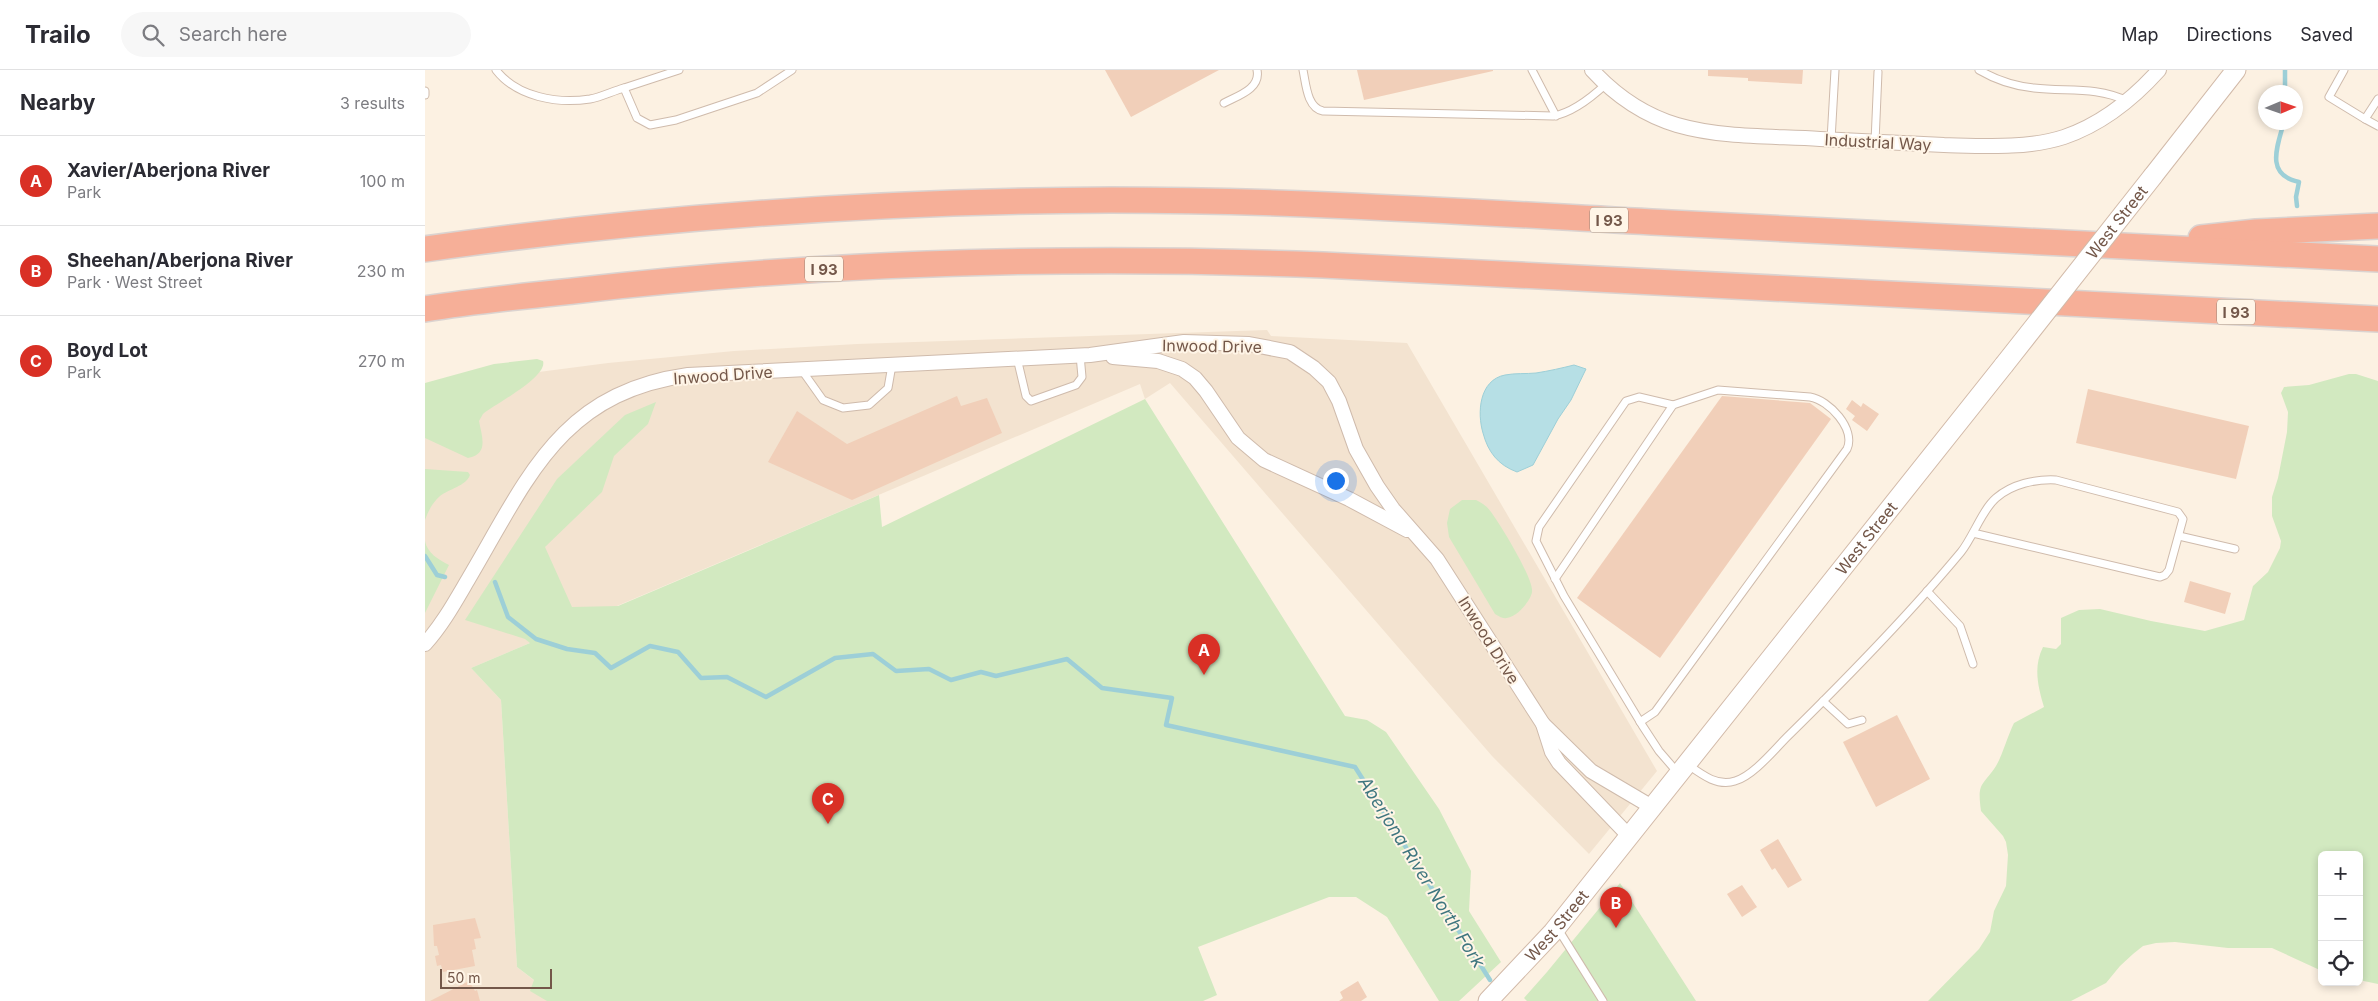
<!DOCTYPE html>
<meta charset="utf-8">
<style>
body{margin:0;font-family:Inter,sans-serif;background:#f7f7f7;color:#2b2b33}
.controls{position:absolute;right:15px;bottom:15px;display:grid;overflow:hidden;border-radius:8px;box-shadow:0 2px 8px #0003}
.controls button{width:45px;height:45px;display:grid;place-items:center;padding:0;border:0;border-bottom:1px solid #e1e1e2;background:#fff;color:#2b2b33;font:25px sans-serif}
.compass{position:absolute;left:1833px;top:15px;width:45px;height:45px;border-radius:50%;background:#fff;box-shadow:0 2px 8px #0003;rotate:88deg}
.scale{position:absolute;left:15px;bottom:12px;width:112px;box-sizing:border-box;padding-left:5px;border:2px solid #735749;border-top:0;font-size:14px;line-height:18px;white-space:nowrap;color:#735749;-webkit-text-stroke:4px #fff5e7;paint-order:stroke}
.you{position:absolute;left:910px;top:410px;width:18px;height:18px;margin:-12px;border:4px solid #fff;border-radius:50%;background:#1a73e8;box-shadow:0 0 0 8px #1a73e833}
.badge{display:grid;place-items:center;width:32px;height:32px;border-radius:50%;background:#d93025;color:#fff;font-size:16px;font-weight:700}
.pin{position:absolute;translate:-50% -41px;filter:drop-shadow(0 1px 2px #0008)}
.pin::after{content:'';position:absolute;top:26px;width:18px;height:15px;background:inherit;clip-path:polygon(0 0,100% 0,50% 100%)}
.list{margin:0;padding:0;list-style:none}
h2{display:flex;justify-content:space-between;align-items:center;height:65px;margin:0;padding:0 20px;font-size:21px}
h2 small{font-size:16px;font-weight:400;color:#7c7c81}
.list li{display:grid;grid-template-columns:32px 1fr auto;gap:15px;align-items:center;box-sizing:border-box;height:90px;padding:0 20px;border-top:1px solid #e1e1e2}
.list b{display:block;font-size:19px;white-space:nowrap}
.list p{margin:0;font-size:16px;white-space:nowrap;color:#7c7c81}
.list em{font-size:16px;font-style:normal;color:#7c7c81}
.icon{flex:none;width:28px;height:28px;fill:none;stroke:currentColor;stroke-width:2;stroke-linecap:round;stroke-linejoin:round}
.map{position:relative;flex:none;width:1953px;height:931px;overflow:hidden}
header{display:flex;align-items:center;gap:30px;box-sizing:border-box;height:70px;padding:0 25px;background:#fff;border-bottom:1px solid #e1e1e2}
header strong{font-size:24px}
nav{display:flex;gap:28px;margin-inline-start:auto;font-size:18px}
.search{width:350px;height:45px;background:#f7f7f7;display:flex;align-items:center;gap:12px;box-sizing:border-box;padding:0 18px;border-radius:28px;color:#7c7c81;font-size:19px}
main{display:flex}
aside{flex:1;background:#fff}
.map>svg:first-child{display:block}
.residential{fill:#f3e3d0}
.green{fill:#d2e9c0}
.water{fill:#b6dfe5;stroke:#9dcfd7}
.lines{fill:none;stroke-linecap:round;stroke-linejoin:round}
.stream{stroke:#9dcfd7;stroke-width:4.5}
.building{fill:#f1cfb9}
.lane-casing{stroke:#cfbbac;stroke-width:9}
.street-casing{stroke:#cfbbac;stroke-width:16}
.secondary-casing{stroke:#d2baa9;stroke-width:21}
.highway-casing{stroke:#dbd3d0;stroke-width:28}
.lane{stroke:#fff;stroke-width:7}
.street{stroke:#fff;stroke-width:14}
.secondary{stroke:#fff;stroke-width:19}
.highway{stroke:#f6af98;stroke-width:25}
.secondary-bridge-casing{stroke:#d2baa9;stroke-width:21;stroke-linecap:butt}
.secondary-bridge{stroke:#fff;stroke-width:19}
.labels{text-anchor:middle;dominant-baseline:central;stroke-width:4;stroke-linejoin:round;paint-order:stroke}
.shield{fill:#fff5e7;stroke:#9d8678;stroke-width:1}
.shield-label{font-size:15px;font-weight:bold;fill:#735749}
.street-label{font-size:16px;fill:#735749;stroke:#fff5e7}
.water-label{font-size:18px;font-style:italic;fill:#3f767f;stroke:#fff5e7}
</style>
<header>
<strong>Trailo</strong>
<div class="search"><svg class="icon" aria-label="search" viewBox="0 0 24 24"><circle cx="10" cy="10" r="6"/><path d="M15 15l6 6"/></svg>Search here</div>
<nav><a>Map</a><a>Directions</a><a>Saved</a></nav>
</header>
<main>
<aside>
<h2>Nearby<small>3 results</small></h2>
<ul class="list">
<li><span class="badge">A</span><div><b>Xavier/Aberjona River</b><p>Park</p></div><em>100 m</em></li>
<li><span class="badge">B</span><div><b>Sheehan/Aberjona River</b><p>Park · West Street</p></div><em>230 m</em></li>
<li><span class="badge">C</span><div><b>Boyd Lot</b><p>Park</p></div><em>270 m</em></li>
</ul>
</aside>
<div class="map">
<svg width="1953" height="931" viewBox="0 0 1953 931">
<rect width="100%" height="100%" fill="#fcf1e2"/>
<!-- residential -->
<path class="residential" d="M842,260l4,6 136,7 250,428 -68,83 -97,-98 -322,-373 -25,16 -5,-15 -669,284 30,32 16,267 41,32 -4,2h-129v-614l183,-24 126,-12 123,-7z"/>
<!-- green -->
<g class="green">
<path d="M112,289l6,2c5,16 -48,43 -60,53l-4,7c3,16 10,33 -11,37l-43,-20v-55l69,-19z"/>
<path d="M1924,304h7l22,7v603l-19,-4v-125h-37v116l-50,-23h-44l-53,-6 -19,1 -13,3 -10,8 -13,12 -14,17 -35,18h-143l51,-52 11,-17 4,-21 12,-25 2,-31 -2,-13 -3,-6 -22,-25c-4,-29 1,-24 15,-45 6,-10 12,-31 18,-43l30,-16c-6,-20 -11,-40 -1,-60l13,2 5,-5v-26l18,-8 21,-1 51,12 54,10 39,-11 9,-34 15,-14 12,-24 1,-7 -9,-25v-19l6,-19 9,-46 1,-20 -7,-19 3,-6 25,-2z"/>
<path d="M720,329l200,317 22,4 19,12 53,77 32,62 -2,40 32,51 -42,39h-20l-52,-84 -31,-20h-27l-131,50 19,48 -14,6h-656l-17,-10 4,-11 -17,-13 -16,-267 -30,-32 59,-25 -5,-4 -60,-19 92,-141 68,-64 31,-13 -8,22 -34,32 -12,36 -57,55 27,60 46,-1 261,-111 3,32z"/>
<path d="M0,399l43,3 2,3c-4,11 -21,14 -30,21 -7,6 -12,15 -15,24z"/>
<path d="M1037,430h14c6,3 11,6 15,12 9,12 43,67 41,80 -1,7 -10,18 -16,22 -8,5 -12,6 -21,0l-46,-77 -2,-14 3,-14z"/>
<path d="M0,471c2,12 14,19 24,24l-24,48z"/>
<path d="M1195,813l76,118h-169l-3,-3 23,-26z"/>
</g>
<!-- water -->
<path class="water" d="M1149,295l12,4 -15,31 -13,19 -25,46 -16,7c-19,-7 -29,-20 -34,-39 -6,-20 -4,-53 22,-58 10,-2 21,-1 31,-2 13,-2 26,-5 38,-8z"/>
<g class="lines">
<!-- stream -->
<g class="stream">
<path d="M1860,22v-22"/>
<path d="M1859,52c-7,25 -19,53 15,60l-3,15 1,9"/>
<path d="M0,486l12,19 8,2"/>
<path d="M70,512l13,35 28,22 31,10 28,4 16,15 39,-22 28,6 23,26 26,-1 39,20 69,-39 38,-4 23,17 33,-2 22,11 30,-8 15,4 71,-17 35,29 70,10 -6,27 189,42 135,213"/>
</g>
</g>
<!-- building -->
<g class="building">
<path d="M680,0h114l-88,47z"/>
<path d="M932,0h136v1l-129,29z"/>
<path d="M1283,0h95l-1,14 -54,-3v-3l-40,-2z"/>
<path d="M1663,319l161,37 -13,53 -160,-36z"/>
<path d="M532,326l4,10 26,-8 15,35 -150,67 -84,-38 29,-51 50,33z"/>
<path d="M1297,326l88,7 21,16 -171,239 -83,-60z"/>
<path d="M1427,330l9,7 2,-4 16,11 -12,17 -15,-11 3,-4 -9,-7z"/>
<path d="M1765,511l41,12 -6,21 -41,-12z"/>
<path d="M1472,645l33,64 -54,28 -33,-65z"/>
<path d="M1353,769l24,41 -14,8 -13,-20 -3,2 -12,-20z"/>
<path d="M1317,815l15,22 -15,10 -15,-23z"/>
<path d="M50,848l6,20 -7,1 2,10 -4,1 3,16 -32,6 -2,-7 -4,1 -2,-10 4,-1 -2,-9h-3l-1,-21z"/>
<path d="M44,911l6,10 2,-1 3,11h-50z"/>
<path d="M933,911l9,16 -6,4h-22l4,-3 -3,-6z"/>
</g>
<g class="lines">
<defs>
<g id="lane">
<path d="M71,0c21,27 61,34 94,29 11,-2 23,-8 34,-11l13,30 13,7 26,-5 81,-27 35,-23"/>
<path d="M878,0c3,14 4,38 20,41l230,5c19,-3 39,-19 53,-32"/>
<path d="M1107,0l24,46"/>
<path d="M1554,0c17,10 35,16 55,18 32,4 62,-2 93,13"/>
<path d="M1919,0l-15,27 36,22"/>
<path d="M199,18l55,-18"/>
<path d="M0,21v4"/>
<path d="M1953,29l-13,20 13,7"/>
<path d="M799,33c13,-7 37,-14 33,-33"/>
<path d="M1406,70l4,-70"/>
<path d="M1450,72l3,-70"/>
<path d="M592,288l9,38 5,5 45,-16 6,-8 -2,-22"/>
<path d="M376,299l22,31 20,8 26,-3 19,-17 4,-23"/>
<path d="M1248,335l-34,-8 -13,4 -87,126 -3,14 28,55 78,129 17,26 19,22"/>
<path d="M1754,466l56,13"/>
<path d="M1130,509l118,-174 45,-15 92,7c19,3 46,32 37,52l-192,263 -15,10"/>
<path d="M1502,521l33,35 13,38"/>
<path d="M1398,631l25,23 14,-4"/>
<path d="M1262,694c14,10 30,23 48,17 18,-5 39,-31 52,-44 60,-59 120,-120 174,-185 12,-15 21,-42 35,-54 16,-14 39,-19 60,-18l122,32 5,7 -14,51 -4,5 -5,2 -187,-44"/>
<path d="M1133,859l45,72"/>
</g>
<g id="street">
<path d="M1167,0c23,25 52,45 85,55 45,13 96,11 143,14 41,2 83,4 124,6 39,1 83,4 120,-8 38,-13 69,-38 95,-67"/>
<path d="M688,287l45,4 24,8 13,9 11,13 32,47 26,22 85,39 58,31"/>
<path d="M0,574c18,-20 31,-44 44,-66 59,-100 91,-185 219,-203l402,-20 94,-13 65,2 41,8 24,16 15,14 10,19 17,48 21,37 16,23 44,50 106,165 9,28 7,11 70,73"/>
<path d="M1118,654l48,47 61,36"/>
</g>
<g id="secondary">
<path d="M1728,106l83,-106"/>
<path id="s1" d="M1063,931l65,-69 451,-567"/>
</g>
<g id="highway">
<path d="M1776,168l55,-6 122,-6"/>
<path d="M0,179c227,-32 456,-48 686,-49 187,0 374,13 560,23 236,12 471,24 707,36"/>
<path d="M0,239c49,-8 99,-13 148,-18 249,-29 500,-36 750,-26l1055,54"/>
</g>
</defs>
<!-- lane casing -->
<use href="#lane" class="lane-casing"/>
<!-- street casing -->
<use href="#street" class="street-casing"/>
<!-- secondary casing -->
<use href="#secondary" class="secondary-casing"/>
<!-- highway casing -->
<use href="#highway" class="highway-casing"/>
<!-- lane -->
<use href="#lane" class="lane"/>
<!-- street -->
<use href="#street" class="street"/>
<!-- secondary -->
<use href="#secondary" class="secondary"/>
<!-- highway -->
<use href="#highway" class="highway"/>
<defs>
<g id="secondary-bridge">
<path id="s2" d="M1579,295l149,-189"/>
</g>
</defs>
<!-- secondary-bridge casing -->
<use href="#secondary-bridge" class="secondary-bridge-casing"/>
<!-- secondary-bridge -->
<use href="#secondary-bridge" class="secondary-bridge"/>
</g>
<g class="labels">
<!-- shield labels -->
<g class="shield">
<rect x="1165" y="137.5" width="38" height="25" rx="4"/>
<rect x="380" y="186.5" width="38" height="25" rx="4"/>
<rect x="1792" y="229.5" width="38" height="25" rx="4"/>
</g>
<g class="shield-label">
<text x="1184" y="150">I 93</text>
<text x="399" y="199">I 93</text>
<text x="1811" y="242">I 93</text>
</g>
<!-- street labels -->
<g class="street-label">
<text transform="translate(1453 72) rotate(3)">Industrial Way</text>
<text stroke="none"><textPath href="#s2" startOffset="182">West Street</textPath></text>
<text transform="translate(787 276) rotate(1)">Inwood Drive</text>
<text transform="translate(298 305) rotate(-4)">Inwood Drive</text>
<text stroke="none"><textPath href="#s1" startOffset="598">West Street</textPath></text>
<text transform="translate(1064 570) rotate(58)">Inwood Drive</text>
<text stroke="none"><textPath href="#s1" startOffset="102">West Street</textPath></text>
</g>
<!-- water labels -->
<g class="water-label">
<text transform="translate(997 802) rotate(58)">Aberjona River North Fork</text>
</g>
</g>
</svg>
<div class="controls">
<button>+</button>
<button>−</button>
<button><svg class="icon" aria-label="locate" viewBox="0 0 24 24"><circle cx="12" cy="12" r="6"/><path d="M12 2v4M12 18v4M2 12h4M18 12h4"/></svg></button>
</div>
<svg class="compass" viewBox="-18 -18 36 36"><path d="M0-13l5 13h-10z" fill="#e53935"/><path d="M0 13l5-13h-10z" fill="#7c7c81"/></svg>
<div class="scale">50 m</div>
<div class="you"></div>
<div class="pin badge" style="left:779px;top:605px">A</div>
<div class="pin badge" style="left:1191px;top:858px">B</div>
<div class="pin badge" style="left:403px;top:754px">C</div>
</div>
</main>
